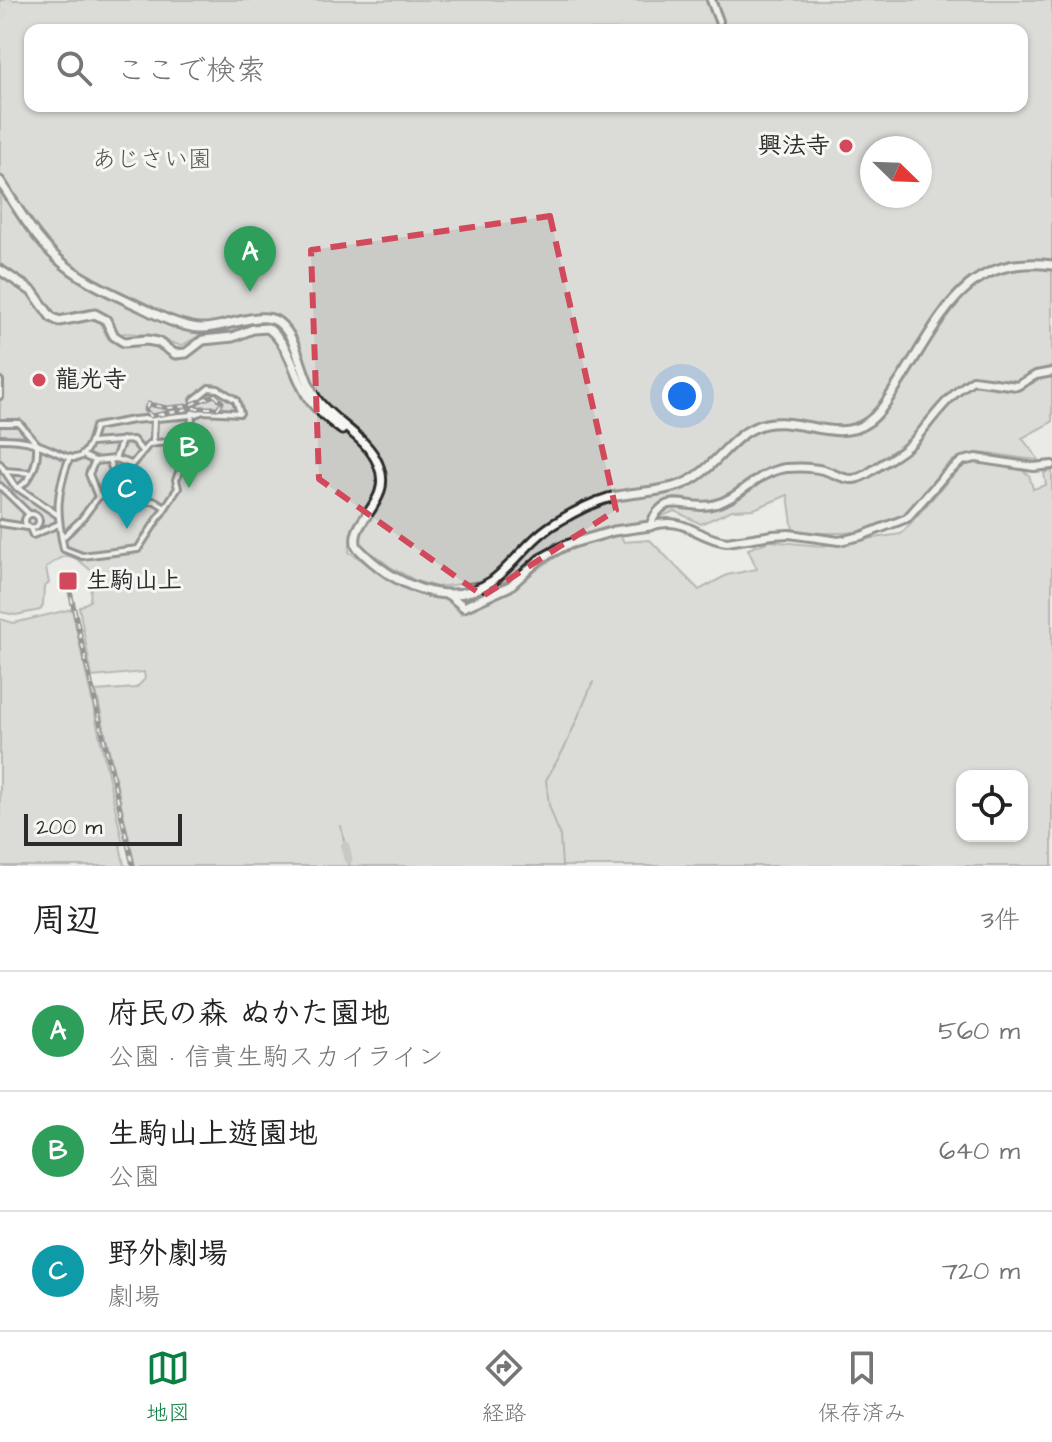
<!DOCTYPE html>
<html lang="ja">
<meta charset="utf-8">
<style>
body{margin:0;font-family:"Architects Daughter","Klee One",sans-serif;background:#f2f2f2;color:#222}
.controls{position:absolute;right:24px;bottom:24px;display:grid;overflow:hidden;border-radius:16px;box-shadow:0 2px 6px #0004}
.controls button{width:72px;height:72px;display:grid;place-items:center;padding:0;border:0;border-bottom:2px solid #e0e0e0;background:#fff;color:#222;font:40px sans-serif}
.compass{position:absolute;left:860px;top:136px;width:72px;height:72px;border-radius:50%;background:#fff;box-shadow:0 2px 6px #0004;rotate:113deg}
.scale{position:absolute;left:24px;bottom:20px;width:158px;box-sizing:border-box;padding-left:8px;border:4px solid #2b2b2b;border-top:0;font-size:22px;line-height:28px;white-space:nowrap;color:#2b2b2b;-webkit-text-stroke:6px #f6f6f2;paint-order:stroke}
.you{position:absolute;left:682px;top:396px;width:28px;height:28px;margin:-20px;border:6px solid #fff;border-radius:50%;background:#1a73e8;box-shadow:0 0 0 12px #1a73e833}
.badge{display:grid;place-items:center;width:52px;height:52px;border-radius:50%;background:#0b8043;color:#fff;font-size:26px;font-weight:700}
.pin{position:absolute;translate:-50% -66px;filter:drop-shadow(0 2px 4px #0008)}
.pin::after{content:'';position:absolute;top:42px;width:28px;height:24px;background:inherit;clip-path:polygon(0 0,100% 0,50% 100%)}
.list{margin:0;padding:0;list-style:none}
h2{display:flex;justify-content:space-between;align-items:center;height:104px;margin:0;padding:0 32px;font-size:34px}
h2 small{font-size:26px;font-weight:400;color:#767676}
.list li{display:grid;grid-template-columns:52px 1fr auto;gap:24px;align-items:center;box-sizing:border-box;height:120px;padding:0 32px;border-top:2px solid #e0e0e0}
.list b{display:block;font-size:30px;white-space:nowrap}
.list p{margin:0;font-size:26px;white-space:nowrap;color:#767676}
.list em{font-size:26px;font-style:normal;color:#767676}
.icon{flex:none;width:44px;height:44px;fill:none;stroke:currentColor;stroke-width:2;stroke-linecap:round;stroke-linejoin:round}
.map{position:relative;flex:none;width:1052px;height:866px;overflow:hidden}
.search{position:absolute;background:#fff;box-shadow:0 2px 6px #0004;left:24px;right:24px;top:24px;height:88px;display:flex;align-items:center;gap:20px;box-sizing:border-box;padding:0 28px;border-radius:16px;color:#767676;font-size:30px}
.sheet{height:464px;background:#fff}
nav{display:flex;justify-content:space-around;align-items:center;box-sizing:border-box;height:112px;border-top:2px solid #e0e0e0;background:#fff;font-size:22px;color:#767676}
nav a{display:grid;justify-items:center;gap:4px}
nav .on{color:#0b8043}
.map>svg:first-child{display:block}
.green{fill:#cacac7;stroke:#7a7a79;stroke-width:2;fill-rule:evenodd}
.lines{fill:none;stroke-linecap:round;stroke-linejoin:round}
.stream{stroke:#727270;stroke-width:2}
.river{stroke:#a1a19e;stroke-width:9}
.motorway-tunnel{stroke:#c4c4c1;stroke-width:10;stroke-dasharray:10 5;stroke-linecap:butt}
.pedestrian-casing{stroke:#2b2b2b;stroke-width:10}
.minor-casing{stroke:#2b2b2b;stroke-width:12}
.tertiary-casing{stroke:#2b2b2b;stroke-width:13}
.pedestrian{stroke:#f6f6f2;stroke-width:4}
.minor{stroke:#f6f6f2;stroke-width:6}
.tertiary{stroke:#f6f6f2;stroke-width:7}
.rail-casing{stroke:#2b2b2b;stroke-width:5}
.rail{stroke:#f6f6f2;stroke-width:2;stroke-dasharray:6;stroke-linecap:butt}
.marked{fill:none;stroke:#d1495b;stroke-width:6;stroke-dasharray:16 10;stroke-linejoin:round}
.poi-dot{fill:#d1495b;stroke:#f6f6f2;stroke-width:3}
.labels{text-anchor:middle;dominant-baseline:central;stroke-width:6;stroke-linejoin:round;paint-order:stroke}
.poi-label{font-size:24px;font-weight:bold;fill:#2b2b2b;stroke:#f6f6f2;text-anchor:start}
.park-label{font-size:24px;fill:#535352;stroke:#f6f6f2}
</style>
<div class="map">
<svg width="1052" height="866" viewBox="0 0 1052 866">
<rect width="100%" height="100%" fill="#eaeae6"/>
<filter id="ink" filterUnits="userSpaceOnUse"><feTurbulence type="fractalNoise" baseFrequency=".0125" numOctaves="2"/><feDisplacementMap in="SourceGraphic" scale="16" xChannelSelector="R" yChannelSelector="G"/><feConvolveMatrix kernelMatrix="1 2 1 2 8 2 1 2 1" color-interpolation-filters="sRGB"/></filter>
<g filter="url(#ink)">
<!-- green -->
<g class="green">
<path d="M0,0h1052v422l-30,16 17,22c-22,-1 -51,-10 -73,-5 -27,7 -33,32 -51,50 -32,32 -80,30 -122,26l-5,-36 -34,14 -22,1 -31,14 -26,-13 -28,11 -92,21 -49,42 -23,-4 -46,6 -21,-6 -24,-13 -31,-23c-6,-20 28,-40 23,-73 -6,-36 -50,-50 -67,-79 -14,-23 -14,-53 -35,-72 -12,-11 -33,-4 -48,-2l-6,12 -28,4 -19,11 -30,-11 -27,-2 -4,2c-25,-50 -44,-6 -68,-24 -10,-8 -14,-22 -24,-30 -8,-5 -19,-9 -28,-14zM30,30h992v76h-992zM872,148h48v48h-48z"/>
<path d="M0,274l25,15 22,30 9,5 41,-6 11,20 11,8 36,-2 22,16 35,-19 22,-1 24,-9 12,3 9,8 33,66 45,33 18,22 4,20 -5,21 -22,29 -3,19c28,17 63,49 97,46l15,16 51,-27 50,-34 56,-21 6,10 26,-2 49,50 28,-15 30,-6 -9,-20 22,-8 51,5 80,-12 61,-69 22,-5 32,6 13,9 4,14 13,-4 -2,-12 8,-3v396h-917l-39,-175 40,-3 9,-9 -1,-7 -52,5 -13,-70 11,-6 2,-30c-19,-14 -22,-24 -46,-3l3,15 -5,4 -1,18 -3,5 -24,5 -16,-3zM962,776h60v60h-60z"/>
<path d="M72,609l51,235 -3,1 4,20 5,1h-129v-247l14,4z"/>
</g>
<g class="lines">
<!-- stream -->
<g class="stream">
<path d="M341,826l4,20"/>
<path d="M348,859l2,7"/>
<path d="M562,866l-2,-30 -11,-31 -3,-25 19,-33 28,-65"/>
</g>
<!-- river -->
<path class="river" d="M345,846l3,13"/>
<!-- motorway-tunnel -->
<path class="motorway-tunnel" d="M0,17l11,-17"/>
<defs>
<g id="pedestrian">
<path d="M0,381v15"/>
<path d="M209,388l9,1 18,11 4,13 -37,-2 -11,4 2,-15z"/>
<path d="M0,423h19l18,21c1,16 -4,37 -20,44"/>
<path d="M0,439c11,0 22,0 33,4 34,10 49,35 62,-16l38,-7 59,-5 -2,30 -14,35 2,8 -40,61 -56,7 -18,-7c-8,-36 -8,-55 5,-90"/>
<path d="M174,441v9l9,11"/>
<path d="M91,443l42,-3 9,11"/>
<path d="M153,443l1,-24"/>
<path d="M82,455l13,6 -6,13 9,23"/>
<path d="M115,459l7,-19"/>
<path d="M109,460l9,24"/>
<path d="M95,461l20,-2 16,5"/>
<path d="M0,464l15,22 43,29"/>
<path d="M4,471l27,2"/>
<path d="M0,486l29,28"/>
<path d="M119,486l9,-17 21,-25 25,-3 5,-6 12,-4"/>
<circle cx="32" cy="521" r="7"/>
<path d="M0,523l27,4"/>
<path d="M30,528l3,7 26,-11"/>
<path d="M62,538l19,-18 17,-23 21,-11 7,15h29l10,6"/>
</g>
<g id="minor">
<path d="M711,0l8,21"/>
<path d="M650,526c15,-40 37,-13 66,-22 26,-7 40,-32 70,-36 12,-1 26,-1 37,2 11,3 24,12 35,8 8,-2 14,-8 21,-12 14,-9 29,-17 39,-30 17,-21 31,-41 55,-56l44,6 19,-11 16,-3"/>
<path d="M650,526c36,-11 45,12 77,16l46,-7 16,-1 50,7 22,-5 46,-18 38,-43 17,-14 14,-3 58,9 18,-2"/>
</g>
<g id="tertiary">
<path d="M0,181c18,28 34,56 58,78 24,22 56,35 85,49 16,8 38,19 57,20 21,2 60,-19 78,-6 22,17 22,54 38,76 16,24 51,38 62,66 17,39 -31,57 -21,83 33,35 90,65 135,34 24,-18 39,-45 67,-60 15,-9 32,-18 49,-23 23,-6 49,-5 72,-13 33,-12 47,-46 76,-58 35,-16 79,19 112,-5 13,-9 21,-25 30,-38 42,-63 65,-131 154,-119"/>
<path d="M0,270l33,22 18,25 8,4 36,-7 11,6 8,16 10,6 23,-2 11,2 17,12 11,-1 17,-13 30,-3 20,-8 15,-1c24,19 25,47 41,71 8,12 22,22 33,31"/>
<path d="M448,594l16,13 46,-21 30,-27 26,-14 48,-14 36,-5"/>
</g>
</defs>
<!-- pedestrian casing -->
<use href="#pedestrian" class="pedestrian-casing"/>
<!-- minor casing -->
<use href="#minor" class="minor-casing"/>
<!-- tertiary casing -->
<use href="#tertiary" class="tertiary-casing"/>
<!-- pedestrian -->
<use href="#pedestrian" class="pedestrian"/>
<!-- minor -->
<use href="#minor" class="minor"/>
<!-- tertiary -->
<use href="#tertiary" class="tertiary"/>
<defs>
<g id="rail">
<path d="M215,395l7,7 -4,6h-24l-43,8 -6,-6 3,-6 19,4 20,-2z"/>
<path d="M66,574l67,292"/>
</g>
</defs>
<!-- rail casing -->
<use href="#rail" class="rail-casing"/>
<!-- rail -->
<use href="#rail" class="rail"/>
</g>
</g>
<!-- marked area -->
<path d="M0 0H1052V866H0ZM550,216l66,294 -133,86 -164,-117 -8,-229z" fill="#eaeae6" fill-opacity=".55" fill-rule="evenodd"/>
<path class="marked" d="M550,216l66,294 -133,86 -164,-117 -8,-229z"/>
<!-- markers -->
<g class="poi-dot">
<circle cx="846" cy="146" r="8"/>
<circle cx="39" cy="380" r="8"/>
<rect x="58" y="571" width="20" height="20" rx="4"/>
</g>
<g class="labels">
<!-- poi labels -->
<g class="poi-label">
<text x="830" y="146" text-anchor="end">興法寺</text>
<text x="55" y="380">龍光寺</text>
<text x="86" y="581">生駒山上</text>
</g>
<!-- park labels -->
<g class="park-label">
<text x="152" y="160">あじさい園</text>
</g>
</g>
</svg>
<div class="controls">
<button><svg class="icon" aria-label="locate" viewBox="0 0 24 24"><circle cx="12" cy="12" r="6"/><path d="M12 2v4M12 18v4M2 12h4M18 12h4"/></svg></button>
</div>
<svg class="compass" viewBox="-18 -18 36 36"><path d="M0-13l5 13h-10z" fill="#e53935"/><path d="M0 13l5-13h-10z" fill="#767676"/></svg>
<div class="scale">200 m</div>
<div class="you"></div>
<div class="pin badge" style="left:250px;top:292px;background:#2e9e5b">A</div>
<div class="pin badge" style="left:189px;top:488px;background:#2e9e5b">B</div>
<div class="pin badge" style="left:127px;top:529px;background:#0f9aa8">C</div>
<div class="search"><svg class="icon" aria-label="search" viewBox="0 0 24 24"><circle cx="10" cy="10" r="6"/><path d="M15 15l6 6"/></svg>ここで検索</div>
</div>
<section class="sheet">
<h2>周辺<small>3件</small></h2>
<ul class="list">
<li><span class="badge" style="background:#2e9e5b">A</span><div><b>府民の森 ぬかた園地</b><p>公園 · 信貴生駒スカイライン</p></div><em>560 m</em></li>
<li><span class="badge" style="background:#2e9e5b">B</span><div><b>生駒山上遊園地</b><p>公園</p></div><em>640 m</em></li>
<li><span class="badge" style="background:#0f9aa8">C</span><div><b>野外劇場</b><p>劇場</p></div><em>720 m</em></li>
</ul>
</section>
<nav>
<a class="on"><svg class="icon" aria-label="map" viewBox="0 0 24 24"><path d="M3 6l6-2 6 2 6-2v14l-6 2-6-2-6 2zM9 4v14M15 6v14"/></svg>地図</a>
<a><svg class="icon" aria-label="directions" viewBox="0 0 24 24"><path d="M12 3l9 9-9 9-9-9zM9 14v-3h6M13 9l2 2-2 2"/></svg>経路</a>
<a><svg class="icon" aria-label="saved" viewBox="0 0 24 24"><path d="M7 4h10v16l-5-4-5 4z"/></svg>保存済み</a>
</nav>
